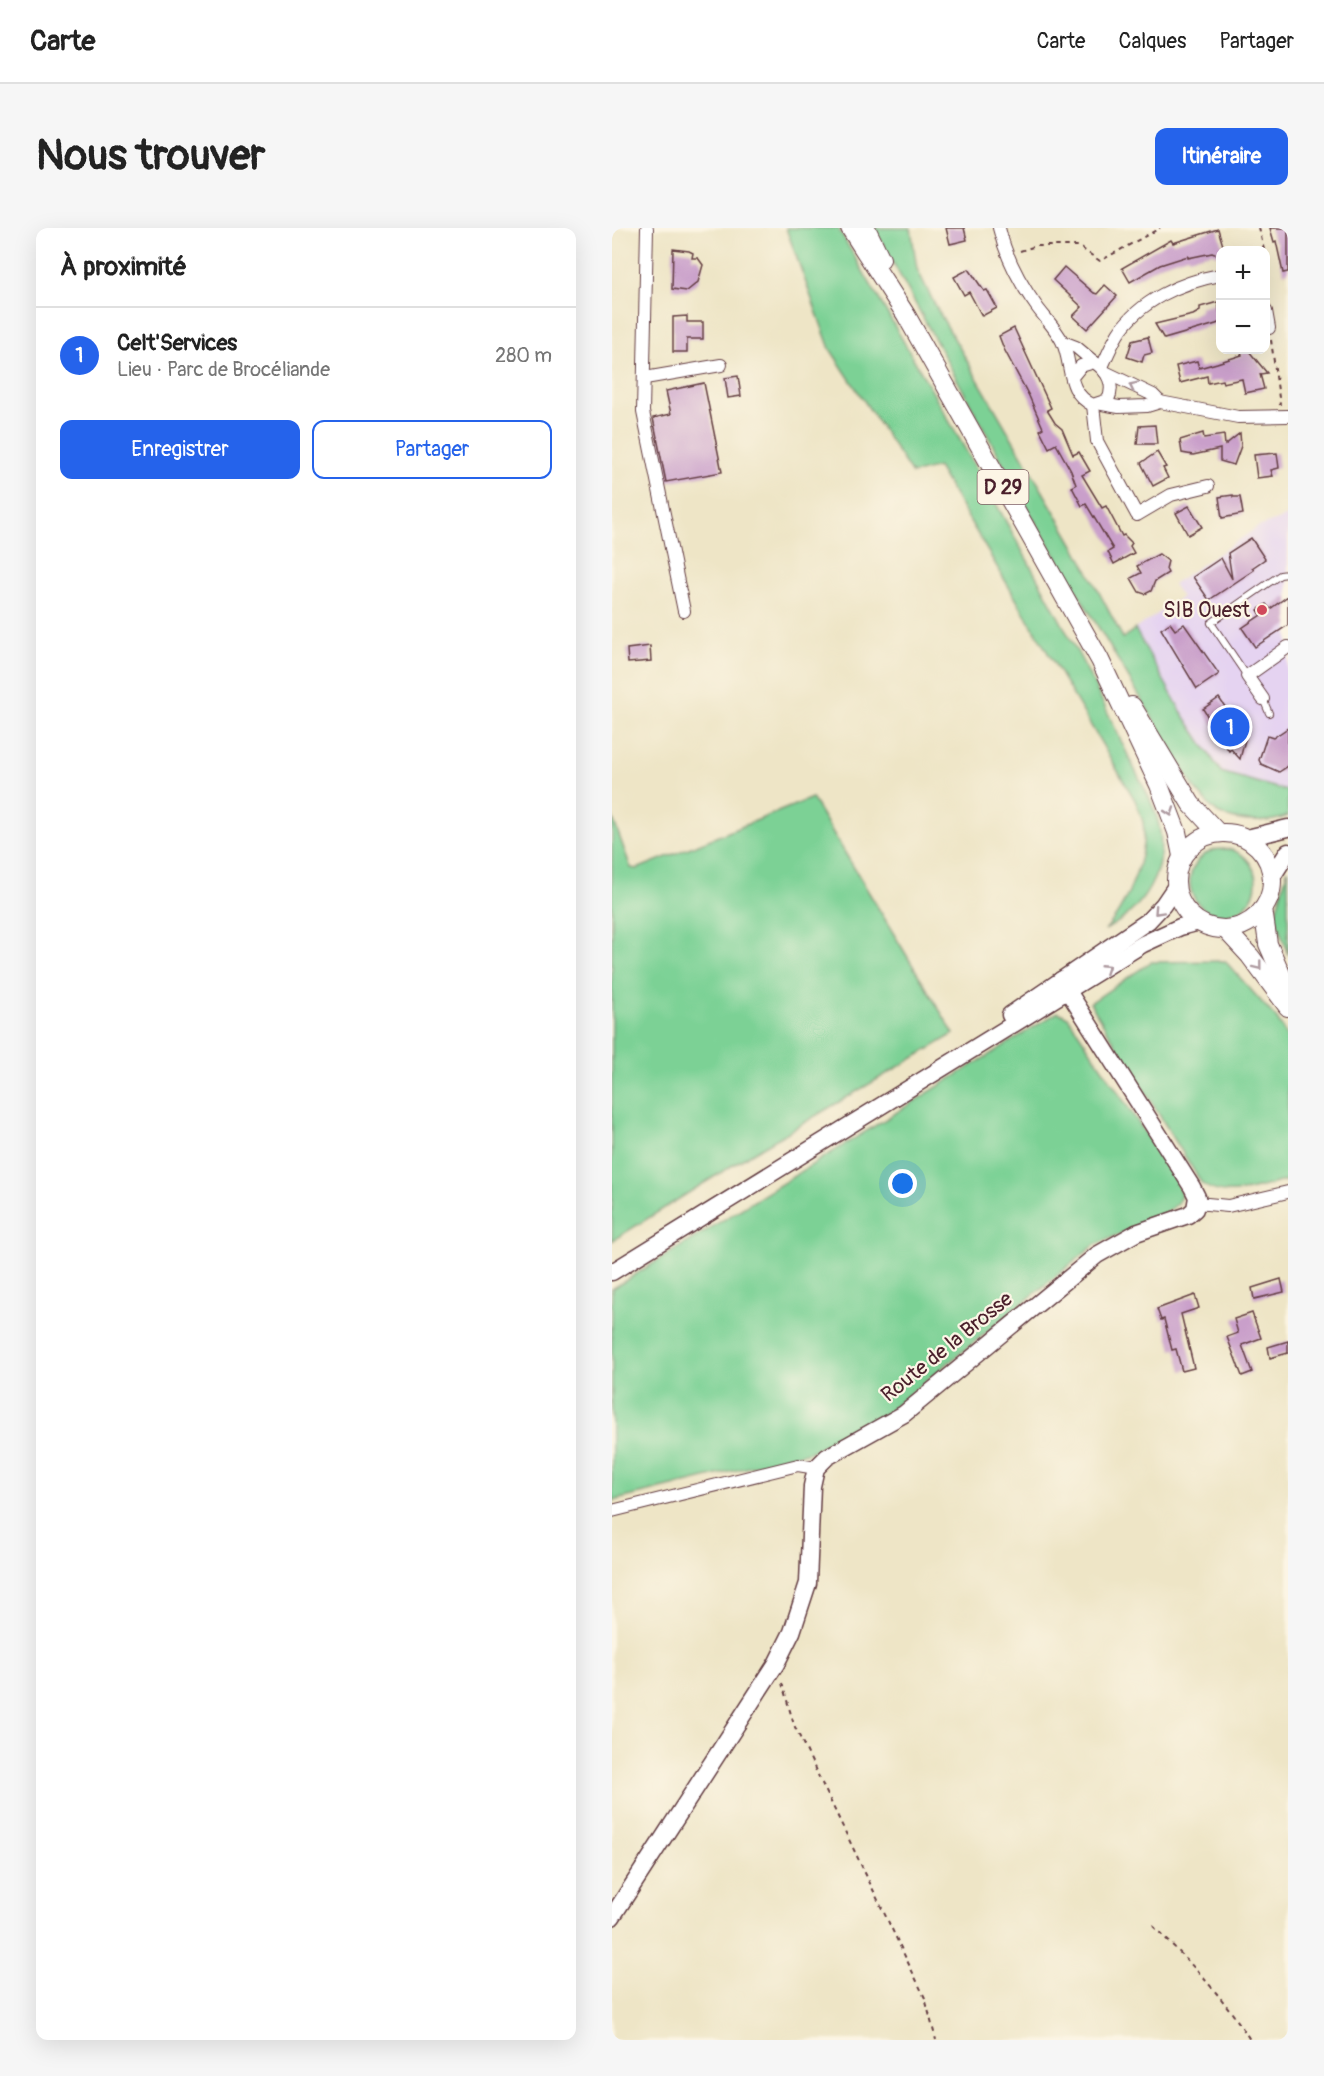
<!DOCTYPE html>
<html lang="fr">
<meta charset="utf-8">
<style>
body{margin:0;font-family:Pangolin,sans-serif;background:#f6f6f6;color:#222}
.controls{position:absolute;right:18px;top:18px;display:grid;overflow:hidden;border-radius:12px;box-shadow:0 6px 24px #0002}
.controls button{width:54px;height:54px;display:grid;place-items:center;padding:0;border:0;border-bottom:2px solid #e0e0e0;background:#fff;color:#222;font:30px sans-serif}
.you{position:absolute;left:291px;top:956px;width:21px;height:21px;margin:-15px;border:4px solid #fff;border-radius:50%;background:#1a73e8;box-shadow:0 0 0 9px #1a73e833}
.badge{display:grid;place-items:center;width:39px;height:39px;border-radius:50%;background:#2563eb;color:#fff;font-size:20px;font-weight:700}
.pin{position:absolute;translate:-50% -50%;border:3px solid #fff;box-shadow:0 2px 6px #0006}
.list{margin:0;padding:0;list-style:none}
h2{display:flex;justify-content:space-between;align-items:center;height:78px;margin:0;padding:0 24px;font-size:26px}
h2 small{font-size:20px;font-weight:400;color:#767676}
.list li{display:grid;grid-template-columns:39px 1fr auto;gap:18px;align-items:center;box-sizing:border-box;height:96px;padding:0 24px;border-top:2px solid #e0e0e0}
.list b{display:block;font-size:22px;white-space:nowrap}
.list p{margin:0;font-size:20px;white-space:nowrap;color:#767676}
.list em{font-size:20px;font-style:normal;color:#767676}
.actions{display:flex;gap:12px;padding:18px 24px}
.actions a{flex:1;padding:14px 0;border:2px solid #2563eb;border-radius:12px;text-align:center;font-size:21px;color:#2563eb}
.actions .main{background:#2563eb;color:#fff}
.map{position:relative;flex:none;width:676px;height:1812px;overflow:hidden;border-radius:12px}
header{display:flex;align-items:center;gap:36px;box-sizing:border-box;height:84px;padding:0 30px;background:#fff;border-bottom:2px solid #e0e0e0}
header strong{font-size:28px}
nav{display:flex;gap:33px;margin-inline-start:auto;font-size:21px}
.intro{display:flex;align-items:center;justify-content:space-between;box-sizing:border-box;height:144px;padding:0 36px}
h1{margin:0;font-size:42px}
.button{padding:15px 27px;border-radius:12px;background:#2563eb;color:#fff;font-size:21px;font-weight:700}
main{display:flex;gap:36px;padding:0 36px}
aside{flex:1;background:#fff;border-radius:12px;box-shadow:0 6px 24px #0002}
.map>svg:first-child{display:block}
.built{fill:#e5d3f1}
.green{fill:#7cd195;stroke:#637860;stroke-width:1.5}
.building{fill:#c99fca}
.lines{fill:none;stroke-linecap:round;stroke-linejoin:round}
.lane-casing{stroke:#633d42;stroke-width:8}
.street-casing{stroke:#633d42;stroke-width:14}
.secondary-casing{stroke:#633d42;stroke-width:19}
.primary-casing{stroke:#633d42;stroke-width:20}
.path{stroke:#633d42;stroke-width:2;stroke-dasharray:4.5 4.5;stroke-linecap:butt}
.lane{stroke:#fff;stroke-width:6}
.street{stroke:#fff;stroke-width:12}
.secondary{stroke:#fff;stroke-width:16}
.primary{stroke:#fff;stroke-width:18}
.oneway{stroke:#ae9aa0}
.poi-dot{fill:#d1495b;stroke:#fcf5e5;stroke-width:2}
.labels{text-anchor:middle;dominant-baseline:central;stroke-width:4.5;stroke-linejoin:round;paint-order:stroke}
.shield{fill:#fcf5e5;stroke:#7f5f63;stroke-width:1.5}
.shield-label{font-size:20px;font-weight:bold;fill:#4a1f2b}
.poi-label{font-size:21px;fill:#4a1f2b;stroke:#fcf5e5;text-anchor:end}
.street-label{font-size:21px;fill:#4a1f2b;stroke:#fcf5e5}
</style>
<header>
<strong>Carte</strong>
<nav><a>Carte</a><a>Calques</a><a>Partager</a></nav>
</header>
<div class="intro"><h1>Nous trouver</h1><a class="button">Itinéraire</a></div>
<main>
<aside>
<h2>À proximité<small></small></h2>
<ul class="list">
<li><span class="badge">1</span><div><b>Celt'Services</b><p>Lieu · Parc de Brocéliande</p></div><em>280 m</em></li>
</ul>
<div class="actions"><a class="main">Enregistrer</a><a>Partager</a></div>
</aside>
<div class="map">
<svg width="676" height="1812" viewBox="0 0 676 1812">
<rect width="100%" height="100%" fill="#fcf5e5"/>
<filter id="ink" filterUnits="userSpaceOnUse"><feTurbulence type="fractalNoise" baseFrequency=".0167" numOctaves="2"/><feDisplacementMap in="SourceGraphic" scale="12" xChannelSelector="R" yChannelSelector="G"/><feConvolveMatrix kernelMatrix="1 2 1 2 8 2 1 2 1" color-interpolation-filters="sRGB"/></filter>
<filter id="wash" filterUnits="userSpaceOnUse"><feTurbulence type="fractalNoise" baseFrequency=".008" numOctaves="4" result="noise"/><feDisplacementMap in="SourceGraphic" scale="24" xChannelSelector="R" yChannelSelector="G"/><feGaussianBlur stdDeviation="1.35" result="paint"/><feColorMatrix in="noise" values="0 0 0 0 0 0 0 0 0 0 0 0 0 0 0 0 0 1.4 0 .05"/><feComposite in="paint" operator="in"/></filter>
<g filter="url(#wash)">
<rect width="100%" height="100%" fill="#eee5c6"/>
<!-- built -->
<path class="built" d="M676,288v275l-66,-19 -41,-61 -46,-82 47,-32 -9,-13 85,-57z"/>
<!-- green -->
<g class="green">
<path d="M174,0h52c79,137 159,274 234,414 22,40 41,81 60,122 9,19 23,41 27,62 9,46 -16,84 -54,104 21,-23 43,-75 38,-108 -2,-7 -5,-15 -8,-22l-197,-333 -26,7 -82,-125z"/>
<path d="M262,0h37l6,41 20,40 141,243 45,86 12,-9 46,82 40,61 67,19v25c-20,8 -50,7 -70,-3 -8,-5 -16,-17 -23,-24l-162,-271z"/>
<path d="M200,570l142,236 -218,129 -124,78v-425l19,52 6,1z"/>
<circle cx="611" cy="654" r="33"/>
<path d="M676,641v86l-13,-40z"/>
<path d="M613,733l52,58 11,19v142c-27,6 -61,22 -86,4l-112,-181 61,-41z"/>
<path d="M446,784l10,5 108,162 5,16 -3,8 -16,13 -67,29 -214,172 -71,35 -198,49v-212z"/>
</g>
<g id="blocks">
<!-- building -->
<g class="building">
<path d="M334,0h18l3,12 -17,4z"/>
<path d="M658,0h18v44l-5,1 -7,-32 -2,1z"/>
<path d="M606,1l6,20 -7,6 -5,-2 -24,5v-2l-28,9 -30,17 -8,-14 49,-28 2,3z"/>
<path d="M61,21l16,2 4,2 -1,5h6l5,7 -5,17 -11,9 -15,-2z"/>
<path d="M452,39l30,26 3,1 8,-9 12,11 -30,33 -14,-13 9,-9 -29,-27z"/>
<path d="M357,41l15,22 3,-1 10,18 -15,8 -13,-24 -5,3 -10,-18z"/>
<path d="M606,74l3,20 -5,2 -52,15 -9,-15 38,-9 7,-4v-4z"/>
<path d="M75,88v6h16v17h-16v13h-14v-35z"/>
<path d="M402,100l37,80 -4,2 8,13 7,6 11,26 6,-3 11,19 -8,4 20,33 4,-2 16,30 2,-1 8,8 -2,3 4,7 -20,11 -6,-12 5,-3 -27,-45 -4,2 -10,-19 4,-2 -5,-14 -15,-27 -7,4 -9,-18 3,-2 -14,-32 -25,-47 -5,-13z"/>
<path d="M536,109l4,16 -8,2 -2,7 -15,-5 5,-16z"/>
<path d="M629,122h7l19,23 -7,1 4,15 -19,4 -3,-14 -19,4 -1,-3 -14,3 -1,-7 -27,7 -4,-17 21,-5 2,7 18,-5 25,-8z"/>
<path d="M126,148l3,20 -13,2 -3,-20z"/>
<path d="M92,155l18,89 -56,10 -13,-64 18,-4 -5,-23z"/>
<path d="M543,197l2,19h-20l2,-18z"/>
<path d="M591,205l1,5 20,-3 1,10 15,-12 1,13 -7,19 -14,-4v-12l-27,6 -11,-2 -2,-13z"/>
<path d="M545,224l9,15 -3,1 5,10 -15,8 -12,-23z"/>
<path d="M665,225l2,15 -8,2 2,6 -16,2 -3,-23z"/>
<path d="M621,267v2h7l3,17 -21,4 -3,-21z"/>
<path d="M577,278l13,21 -14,8 -12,-22z"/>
<path d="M639,310l14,21 -13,9 2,2 -45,30 -16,-23 28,-19 11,21 -4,-26z"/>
<path d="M547,326l9,7 -2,8 2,4 -13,8 -4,10 -6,3 -6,-2 -8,-14 10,-5 -4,-7z"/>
<path d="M676,368v29l-33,22 -13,-19 19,-13 -3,-5 8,-6 4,5z"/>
<path d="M558,395l5,7 9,-6 35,50 -22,15 -36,-60z"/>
<path d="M38,418l1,15 -23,2 -1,-14z"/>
<path d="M607,470l17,25 3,-2 8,11 -7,27 -9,-10 -2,2 -26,-42z"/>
<path d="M676,500v38l-9,6 -18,-8 -2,-4 8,-24 6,2z"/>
<path d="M669,1051l3,13 -30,7 -2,-11z"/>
<path d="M583,1067l4,13 -18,6 13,54 -12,3 -6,-22 -4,1 -8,-31 -3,1 -4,-11z"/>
<path d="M640,1085l9,25 -19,7 10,27 -10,4 -15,-39 11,-4 -4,-14z"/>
<path d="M676,1113v12l-18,5 -2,-11z"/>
</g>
</g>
</g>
<g filter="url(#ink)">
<use href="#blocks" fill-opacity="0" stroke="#633d42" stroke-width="1.5"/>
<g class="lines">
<defs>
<g id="lane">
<path d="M635,448l-36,-53 69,-48 8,-1"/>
<path d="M651,471l6,14"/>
</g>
<g id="street">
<path d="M35,0l-4,184 41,199"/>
<path d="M387,0c7,30 20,54 38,79 8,11 19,22 25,34 11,22 3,51 31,64l15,-5c7,-15 0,-29 -14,-38l-13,4 -9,11"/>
<path d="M654,83l3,17"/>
<path d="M451,114l13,5 18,15"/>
<path d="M490,139c5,-11 10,-23 16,-33 22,-34 64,-52 102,-59"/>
<path d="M493,144l48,23 7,7"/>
<path d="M33,150l76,-13"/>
<path d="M490,176l17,3 28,-1 13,-4 78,15 50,-1"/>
<path d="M481,177l4,36 40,74 34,-20 37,-9"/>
<path d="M651,471l-16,-23 41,-29"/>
<path d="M585,975l31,3 60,-14"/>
<path d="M0,1283l186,-46 18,3"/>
</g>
<g id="secondary">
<path d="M635,610l41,-10"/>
<path d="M660,649l16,-25"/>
<path d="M398,787l138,-94 15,-16 13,-19"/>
<path d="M0,1044l531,-328 37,-17 19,-5"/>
<path d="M0,1689l164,-253 16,-32 16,-49 4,-97 4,-18 11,-11 77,-43 193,-159 39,-22 52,-18 7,-6 2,-12 -5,-10 -131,-207"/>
</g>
<g id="primary">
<path d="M238,0l56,87 194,345 59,125 18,47 5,24"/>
<path d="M254,0l15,31"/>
<path d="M520,478l59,98 27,29"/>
<circle cx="612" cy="653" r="48"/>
<path d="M651,681l5,35 20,46"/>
<path d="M613,701l25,27 38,51"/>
</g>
</defs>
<!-- lane casing -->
<use href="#lane" class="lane-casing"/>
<!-- street casing -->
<use href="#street" class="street-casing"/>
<!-- secondary casing -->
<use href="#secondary" class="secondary-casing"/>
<!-- primary casing -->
<use href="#primary" class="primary-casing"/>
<!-- path -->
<g class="path">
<path d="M647,0l5,22"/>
<path d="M408,23l16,-5h42l22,15 60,-33"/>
<path d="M659,112l9,65"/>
<path d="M170,1455l12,42 131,273 11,42"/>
<path d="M541,1698c36,35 71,71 97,114"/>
</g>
<!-- lane -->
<use href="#lane" class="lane"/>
<!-- street -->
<use href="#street" class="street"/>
<!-- secondary -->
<use href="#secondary" class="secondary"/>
<!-- primary -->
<use href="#primary" class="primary"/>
</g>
<!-- one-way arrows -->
<defs><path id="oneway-chevron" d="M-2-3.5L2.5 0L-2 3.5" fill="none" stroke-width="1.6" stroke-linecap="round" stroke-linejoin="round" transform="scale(1.5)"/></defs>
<g class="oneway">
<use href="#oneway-chevron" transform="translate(521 158) rotate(-154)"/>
<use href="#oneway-chevron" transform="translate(558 584) rotate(71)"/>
<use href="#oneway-chevron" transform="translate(546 683) rotate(133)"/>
<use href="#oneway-chevron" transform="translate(646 738) rotate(52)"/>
<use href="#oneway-chevron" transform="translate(494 740) rotate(-33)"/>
</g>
</g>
<!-- markers -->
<circle class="poi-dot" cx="650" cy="382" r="6"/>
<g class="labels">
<!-- shield labels -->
<rect class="shield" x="365.5" y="242" width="51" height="34" rx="4.5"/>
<g class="shield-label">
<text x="391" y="259">D 29</text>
</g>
<!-- poi labels -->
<g class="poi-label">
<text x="638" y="382">SIB Ouest</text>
</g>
<!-- street labels -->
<g class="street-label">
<text transform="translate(335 1119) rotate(-39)">Route de la Brosse</text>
</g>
</g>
</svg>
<div class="controls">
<button>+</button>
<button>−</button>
</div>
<div class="you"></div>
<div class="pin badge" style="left:618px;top:499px">1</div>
</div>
</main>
